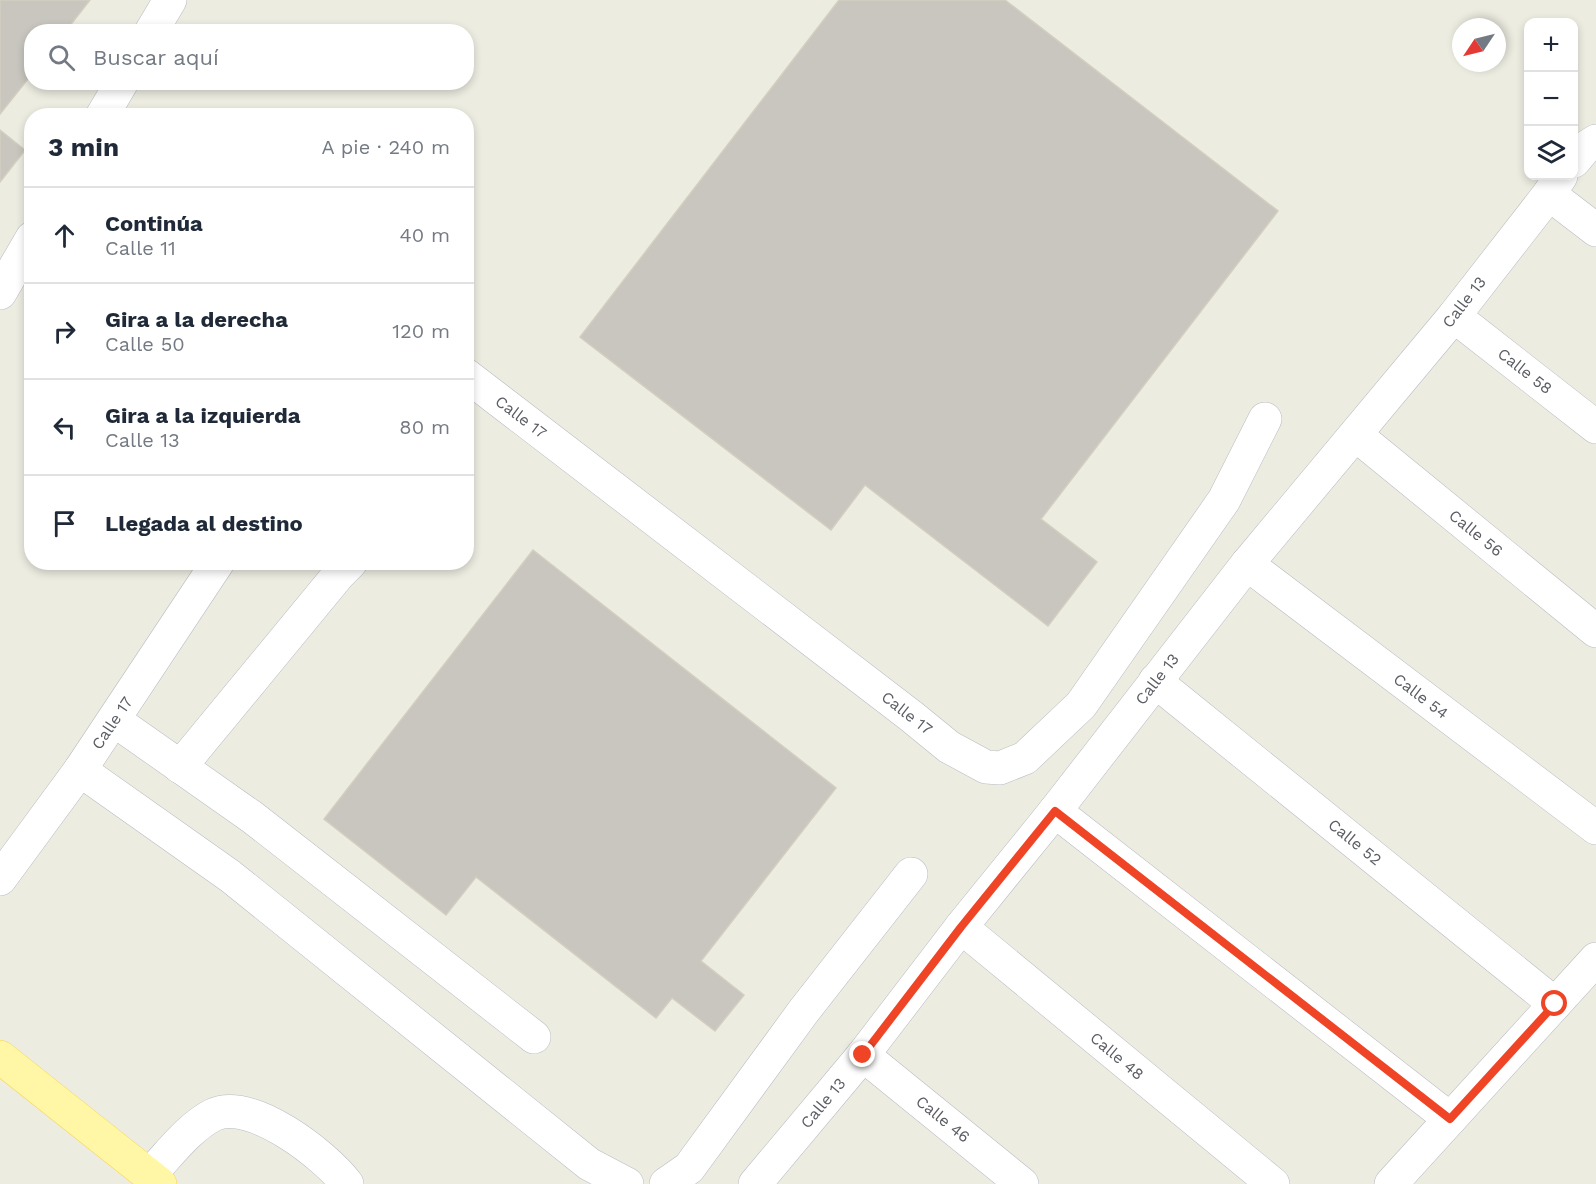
<!DOCTYPE html>
<html lang="es">
<meta charset="utf-8">
<style>
body{margin:0;font-family:"Work Sans",sans-serif;background:#f6f6f7;color:#1f2937}
.controls{position:absolute;right:18px;top:18px;display:grid;overflow:hidden;border-radius:12px;box-shadow:0 3px 9px #0003}
.controls button{width:54px;height:54px;display:grid;place-items:center;padding:0;border:0;border-bottom:2px solid #e0e1e3;background:#fff;color:#1f2937;font:30px sans-serif}
.compass{position:absolute;left:1452px;top:18px;width:54px;height:54px;border-radius:50%;background:#fff;box-shadow:0 3px 9px #0003;rotate:235deg}
.stop{position:absolute;width:18px;height:18px;margin:-14px;border:4px solid #ef4526;border-radius:50%;background:#fff}
.stop.end{background:#ef4526;border-color:#fff;box-shadow:0 2px 6px #0008}
.list{margin:0;padding:0;list-style:none}
h2{display:flex;justify-content:space-between;align-items:center;height:78px;margin:0;padding:0 24px;font-size:26px}
h2 small{font-size:20px;font-weight:400;color:#747a83}
.list li{display:grid;grid-template-columns:39px 1fr auto;gap:18px;align-items:center;box-sizing:border-box;height:96px;padding:0 24px;border-top:2px solid #e0e1e3}
.list b{display:block;font-size:22px;white-space:nowrap}
.list p{margin:0;font-size:20px;white-space:nowrap;color:#747a83}
.list em{font-size:20px;font-style:normal;color:#747a83}
.icon{flex:none;width:33px;height:33px;fill:none;stroke:currentColor;stroke-width:2;stroke-linecap:round;stroke-linejoin:round}
.map{position:relative;flex:none;width:1596px;height:1184px;overflow:hidden}
.search{position:absolute;background:#fff;box-shadow:0 3px 9px #0003;left:24px;top:24px;width:450px;height:66px;display:flex;align-items:center;gap:15px;box-sizing:border-box;padding:0 21px;border-radius:24px;color:#747a83;font-size:22px}
.panel{position:absolute;background:#fff;box-shadow:0 3px 9px #0003;left:24px;top:108px;width:450px;height:462px;border-radius:24px}
.map>svg:first-child{display:block}
.building{fill:#c8c6be;stroke:#d2cec0;stroke-width:1.5}
.lines{fill:none;stroke-linecap:round;stroke-linejoin:round}
.minor-casing{stroke:#b9bbc1;stroke-width:34}
.major-casing{stroke:#f6d452;stroke-width:34}
.minor{stroke:#fff;stroke-width:33}
.major{stroke:#fff7a5;stroke-width:33}
.route{stroke:#ef4526;stroke-width:8}
.labels{text-anchor:middle;dominant-baseline:central;stroke-width:4.5;stroke-linejoin:round;paint-order:stroke}
.street-label{font-size:16px;fill:#5a5d63;stroke:#fff}
</style>
<div class="map">
<svg width="1596" height="1184" viewBox="0 0 1596 1184">
<rect width="100%" height="100%" fill="#edece1"/>
<!-- building -->
<g class="building">
<path d="M0,0h90l-25,32h-33v42l-32,40z"/>
<path d="M839,0h166l273,211 -237,308 56,43 -49,64 -183,-141 -34,45 -251,-193z"/>
<path d="M0,130l25,20 -25,32z"/>
<path d="M533,550l303,238 -135,173 43,34 -29,36 -43,-33 -16,20 -180,-141 -30,38 -122,-96z"/>
</g>
<g class="lines">
<defs>
<g id="minor">
<path d="M151,32l19,-32"/>
<path d="M102,116l20,-34"/>
<path d="M1574,161l11,-13 11,-7"/>
<path d="M1549,194l47,36"/>
<path d="M0,293l32,-55"/>
<path d="M1454,316l142,111"/>
<path d="M466,375l445,341 38,31 37,20 14,1 25,-10 56,-53 143,-205 41,-81"/>
<path d="M1356,435l240,196"/>
<path d="M1247,564l349,264"/>
<path d="M1155,681l400,323"/>
<path d="M114,720l138,97 282,220"/>
<path d="M180,767l159,-193 12,-12"/>
<path d="M80,770l150,106 359,288 38,20"/>
<path d="M1055,811l395,308"/>
<path d="M0,879l80,-109 138,-208"/>
<path d="M961,927l312,257"/>
<path d="M863,1055l159,129"/>
<path d="M149,1175c19,-19 39,-47 64,-60 38,-18 112,40 134,69"/>
<path d="M666,1184l23,-16 114,-156 108,-138"/>
<path d="M755,1184l108,-129 98,-128 94,-116 192,-247 207,-248 95,-122 12,-18"/>
<path d="M1391,1184l205,-225"/>
</g>
<path id="major" d="M0,1057l160,127"/>
</defs>
<!-- minor casing -->
<use href="#minor" class="minor-casing"/>
<!-- major casing -->
<use href="#major" class="major-casing"/>
<!-- minor -->
<use href="#minor" class="minor"/>
<!-- major -->
<use href="#major" class="major"/>
</g>
<g class="lines">
<!-- route -->
<path class="route" d="M863,1055l98,-128 94,-116 395,308 105,-115"/>
</g>
<g class="labels">
<!-- street labels -->
<g class="street-label">
<text transform="translate(1464 302) rotate(-52)">Calle 13</text>
<text transform="translate(1525 371) rotate(38)">Calle 58</text>
<text transform="translate(521 417) rotate(37)">Calle 17</text>
<text transform="translate(1476 533) rotate(39)">Calle 56</text>
<text transform="translate(1157 679) rotate(-52)">Calle 13</text>
<text transform="translate(1421 696) rotate(37)">Calle 54</text>
<text transform="translate(907 713) rotate(38)">Calle 17</text>
<text transform="translate(112 723) rotate(-56)">Calle 17</text>
<text transform="translate(1355 842) rotate(39)">Calle 52</text>
<text transform="translate(1117 1056) rotate(40)">Calle 48</text>
<text transform="translate(823 1103) rotate(-50)">Calle 13</text>
<text transform="translate(943 1119) rotate(39)">Calle 46</text>
</g>
</g>
</svg>
<div class="controls">
<button>+</button>
<button>−</button>
<button><svg class="icon" aria-label="layers" viewBox="0 0 24 24"><path d="M12 4l9 5-9 5-9-5zM3 14l9 5 9-5"/></svg></button>
</div>
<svg class="compass" viewBox="-18 -18 36 36"><path d="M0-13l5 13h-10z" fill="#e53935"/><path d="M0 13l5-13h-10z" fill="#747a83"/></svg>
<div class="stop" style="left:1555px;top:1004px"></div>
<div class="stop end" style="left:863px;top:1055px"></div>
<div class="search"><svg class="icon" aria-label="search" viewBox="0 0 24 24"><circle cx="10" cy="10" r="6"/><path d="M15 15l6 6"/></svg>Buscar aquí</div>
<section class="panel">
<h2>3 min<small>A pie · 240 m</small></h2>
<ul class="list">
<li><svg class="icon" aria-label="ahead" viewBox="0 0 24 24"><path d="M12 20V5M6 11l6-6 6 6"/></svg><div><b>Continúa</b><p>Calle 11</p></div><em>40 m</em></li>
<li><svg class="icon" aria-label="right" viewBox="0 0 24 24"><path d="M7 20v-9h11M14 6l5 5-5 5"/></svg><div><b>Gira a la derecha</b><p>Calle 50</p></div><em>120 m</em></li>
<li><svg class="icon" aria-label="left" viewBox="0 0 24 24"><path d="M17 20v-9H6M10 6l-5 5 5 5"/></svg><div><b>Gira a la izquierda</b><p>Calle 13</p></div><em>80 m</em></li>
<li><svg class="icon" aria-label="arrive" viewBox="0 0 24 24"><path d="M6 21V4h12l-3 4 3 4H6"/></svg><div><b>Llegada al destino</b></div></li>
</ul>
</section>
</div>
